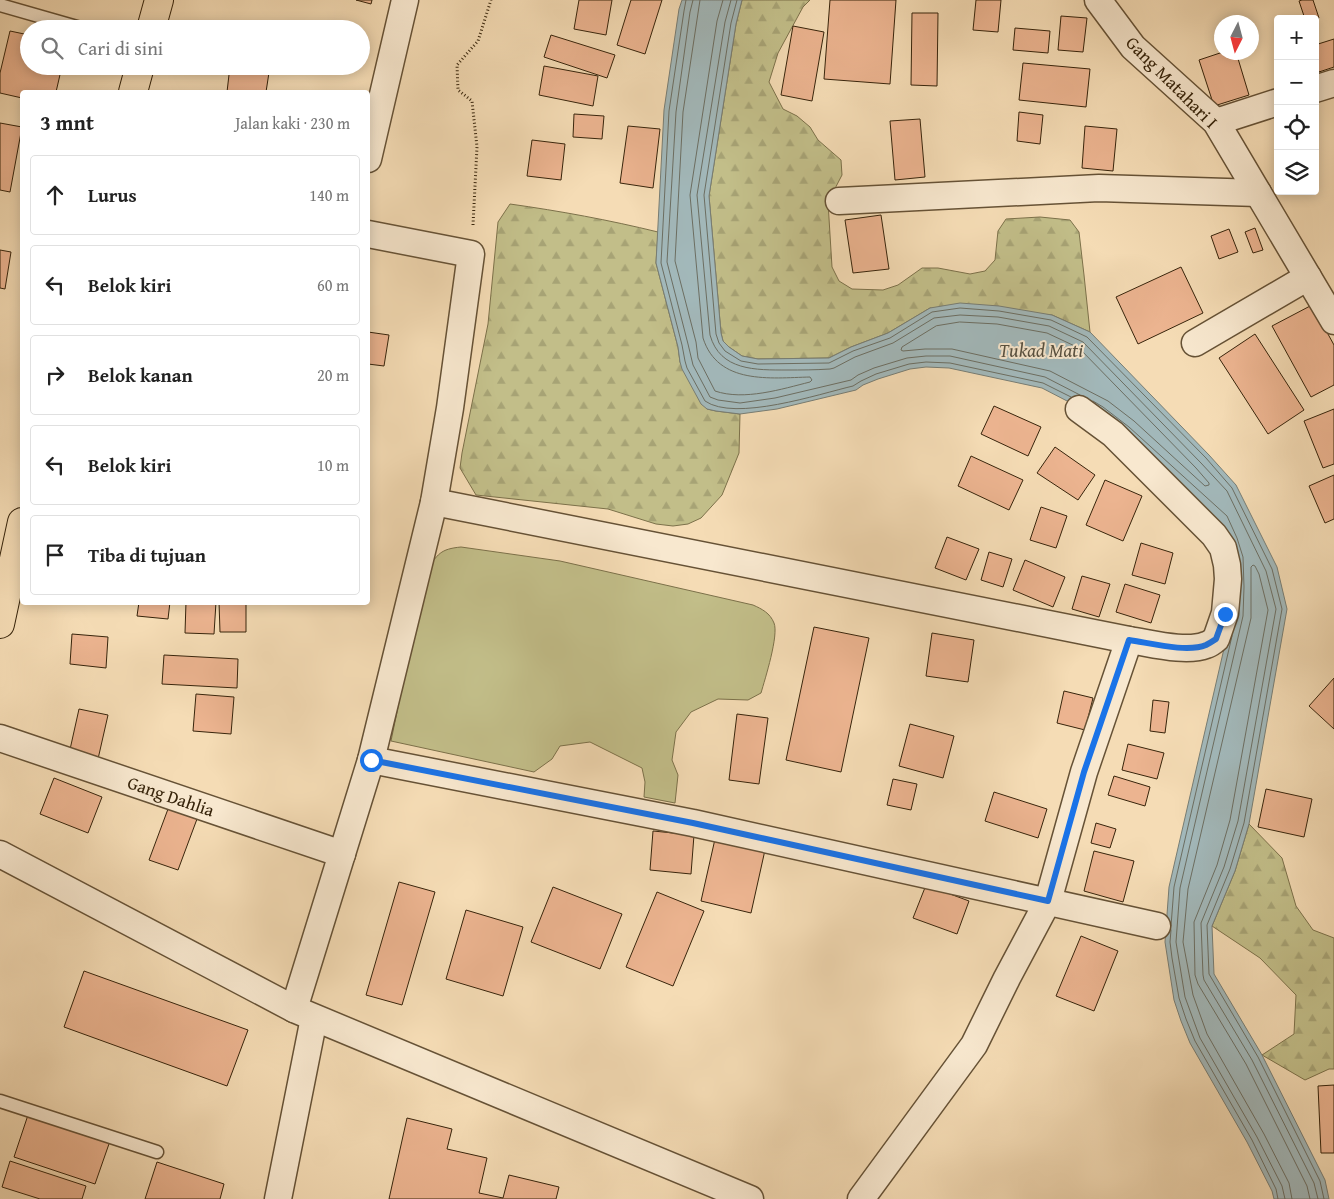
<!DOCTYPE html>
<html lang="id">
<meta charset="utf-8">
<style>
body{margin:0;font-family:"Gentium Book Plus",serif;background:#f6f6f6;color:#222}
.controls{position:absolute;right:15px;top:15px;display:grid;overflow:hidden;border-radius:5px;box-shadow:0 2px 12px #0003}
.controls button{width:45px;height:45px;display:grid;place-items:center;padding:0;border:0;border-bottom:1px solid #e0e0e0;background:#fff;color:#222;font:25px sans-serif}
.compass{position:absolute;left:1214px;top:15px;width:45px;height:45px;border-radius:50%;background:#fff;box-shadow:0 2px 12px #0003;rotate:186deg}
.stop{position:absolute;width:15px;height:15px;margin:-11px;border:4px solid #1a73e8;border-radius:50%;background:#fff}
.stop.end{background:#1a73e8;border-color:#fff;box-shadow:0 1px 5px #0008}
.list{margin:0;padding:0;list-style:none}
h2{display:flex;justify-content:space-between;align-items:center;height:65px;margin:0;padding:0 20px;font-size:21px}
h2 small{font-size:16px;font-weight:400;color:#767676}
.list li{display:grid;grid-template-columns:32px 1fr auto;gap:15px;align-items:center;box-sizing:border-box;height:80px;margin:0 10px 10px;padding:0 10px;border:1px solid #e0e0e0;border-radius:5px}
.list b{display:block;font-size:19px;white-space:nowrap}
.list em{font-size:16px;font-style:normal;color:#767676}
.icon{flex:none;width:28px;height:28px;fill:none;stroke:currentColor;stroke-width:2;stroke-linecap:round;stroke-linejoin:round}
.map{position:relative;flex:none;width:1334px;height:1199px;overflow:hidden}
.search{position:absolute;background:#fff;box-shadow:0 2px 12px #0003;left:20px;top:20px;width:350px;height:55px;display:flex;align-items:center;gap:12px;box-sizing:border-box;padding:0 18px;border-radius:28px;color:#767676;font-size:19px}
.panel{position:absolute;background:#fff;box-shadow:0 2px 12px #0003;left:20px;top:90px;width:350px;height:515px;border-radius:5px}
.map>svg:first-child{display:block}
.grass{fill:#c2be89;stroke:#7c714a}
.forest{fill:url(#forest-firs);stroke:#7c714a}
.water{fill:#a2b8ba;stroke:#777d74}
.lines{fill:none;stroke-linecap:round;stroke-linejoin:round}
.shore{stroke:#6c6e62;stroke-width:1}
.building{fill:#ecb490;stroke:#37240b}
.service-casing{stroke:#665236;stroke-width:15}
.minor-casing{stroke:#665236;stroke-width:29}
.trunk-casing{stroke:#37240b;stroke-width:30}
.path{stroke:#37240b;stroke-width:3;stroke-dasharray:1 2.5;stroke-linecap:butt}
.service{stroke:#f8e8cf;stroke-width:12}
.minor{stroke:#f8e8cf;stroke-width:26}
.trunk{stroke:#f5dcb5;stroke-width:28}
.route{stroke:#1a73e8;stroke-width:6}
.labels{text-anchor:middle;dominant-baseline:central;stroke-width:4;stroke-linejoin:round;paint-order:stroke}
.street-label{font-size:18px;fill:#37240b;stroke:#f8e8cf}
.water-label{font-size:19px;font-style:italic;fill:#575040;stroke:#f8e8cf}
</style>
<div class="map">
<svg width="1334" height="1199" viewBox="0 0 1334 1199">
<defs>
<pattern id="forest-firs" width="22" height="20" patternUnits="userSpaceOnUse" patternTransform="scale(1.25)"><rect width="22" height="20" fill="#c2be89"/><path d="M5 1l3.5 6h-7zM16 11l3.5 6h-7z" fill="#a7a375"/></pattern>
</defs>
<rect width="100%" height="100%" fill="#f5dcb5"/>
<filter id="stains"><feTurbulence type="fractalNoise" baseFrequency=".004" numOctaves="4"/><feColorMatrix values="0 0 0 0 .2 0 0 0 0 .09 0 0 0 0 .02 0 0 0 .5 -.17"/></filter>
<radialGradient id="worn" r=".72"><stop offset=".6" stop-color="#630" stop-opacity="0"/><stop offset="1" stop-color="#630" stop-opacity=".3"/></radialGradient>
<!-- grass -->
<path class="grass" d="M461,547l99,14 193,44c9,4 17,8 21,18 5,12 -9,56 -13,70l-13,7 -30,-1 -27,13 -15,20 -4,28 6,15 -3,28 -31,-6 1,-15 -3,-14 -52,-26 -30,4 -8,13 -18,13 -143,-31 35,-170c12,-17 14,-22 35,-24z"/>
<!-- forest -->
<g class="forest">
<path d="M742,0h68l-7,7 -25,46 -9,29 14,27 14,7 13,11 8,13 23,20 1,15 -14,27 4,65 7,14 13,8 31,1 15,-5 24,-17h16l32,6 15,-3 10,-11 3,-29 8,-12 34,-2 30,3 9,12 5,43 6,57 -38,-17 -122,-7 -42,25 -37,14 -22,11 -71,1 -16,-3 -13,-9 -6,-6 -2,-8 -12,-137 27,-172z"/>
<path d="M510,204c50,7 99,16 148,28l-2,31 22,84 2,15 27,47 9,2 24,3 -1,39 -17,42 -21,23 -13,6 -15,2 -17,-2 -48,-15 -132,-14 -16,-27 2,-15 26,-129 10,-102z"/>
<path d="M1249,824l33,34 14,48 17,24 21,8v131h-5l-24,11 -43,-25 32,-21 2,-39 -36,-37 -48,-32 23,-55z"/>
</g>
<!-- water -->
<path class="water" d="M682,0h60l-6,24 -27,172 12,137 2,8 6,6 13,9 16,3 71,-1 22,-11 37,-14 42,-25 30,-5 39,3 53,9 38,17 119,123 27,30 41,82 10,42 -38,215 -14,47 -23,55 2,48 48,81 63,125 4,19h-55l-2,-8 -25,-49 -57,-99 -9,-22 -7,-21 -9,-58 4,-55 63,-273 -1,-56 -135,-142 -54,-28 -93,-20 -23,-1 -16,2 -32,10 -15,6 -7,5 -79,19 -37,5 -24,-3 -9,-2 -6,-5 -19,-35 -2,-7 -2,-15 -22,-84 8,-153 15,-101z"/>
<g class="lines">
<!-- shore -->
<g class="shore">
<path d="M686,0l-2,11 -15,100 -8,152 21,82 3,16 2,7 18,33c30,21 114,-7 148,-15l8,-5 15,-7 33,-10 17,-2 24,1 93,20 28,14"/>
<path d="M693,0l-3,12 -14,100 -9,150 21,82 5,21 17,32 8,3 22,3 35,-5 76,-18 7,-5 16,-7 33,-10 19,-2h24l95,21 35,18"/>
<path d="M700,0l-17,112 -8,149 21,81 2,16 17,33c29,10 67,-2 95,-9l2,-2 -2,-3c-40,1 -92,8 -107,-39l-13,-143 27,-174 6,-21"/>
<path d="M731,0l-6,22 -28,173 13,140c10,36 46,35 77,35 14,0 28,0 43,-1l4,-1 21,-11 38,-14 41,-25 26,-3 38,2 51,9 34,16 118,121 26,28 39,80 10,38 -38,212 -14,46 -23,56 2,52 1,5 48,80 62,123 4,16"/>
<path d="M737,0l-6,23 -27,172 12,139 3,9 6,8 16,10 17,3 71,-1 24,-12 37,-13 42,-26 28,-4 39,3 52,9 36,17 119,121 26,30 40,81 10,40 -38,214 -14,46 -23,56 2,49 49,83 62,124 4,18"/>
<path d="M960,322l37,2 50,9 32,15 117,120 13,15v2l-4,1 -71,-65 -26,-20 -58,-30 -98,-22h-27l-22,2 -2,-1 1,-3 34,-21z"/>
<path d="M1093,401l10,6 26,20 98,89 10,22 6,19 1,30 -1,29 -63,272 -4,54 9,55 15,41 57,99 25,49 3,13"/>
<path d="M1171,926l3,-39 58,-251"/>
<path d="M1171,930l-1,12 2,16 7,40 7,21 9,22 57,99 24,49 2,10"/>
<path d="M1292,1199l-3,-16 -25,-49 -57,-100 -14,-39 -10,-53 5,-53 63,-271v-51l2,-2 2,1 4,8 9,36 -38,210 -13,45 -23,57 1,53 3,9 48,80 61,122 3,13"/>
</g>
</g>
<!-- building -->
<g class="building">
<path d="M356,0h16l-1,4z"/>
<path d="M579,0h33l-6,35 -32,-6z"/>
<path d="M631,0h31l-17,54 -28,-9z"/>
<path d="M830,0h66l-6,84 -66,-5z"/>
<path d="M976,0h25l-3,32 -25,-2z"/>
<path d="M1302,0h11l6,18 -4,2 -10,-1 -6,-18z"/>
<path d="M912,13h26l-1,73 -26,-1z"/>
<path d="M1061,16l26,2 -4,34 -25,-2z"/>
<path d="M793,26l31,6 -12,69 -31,-6z"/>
<path d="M1015,28l35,3 -2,22 -35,-3z"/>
<path d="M10,31l19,4v31h33l-6,26h-34v6l-22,-5v-20z"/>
<path d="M551,35l64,20 -8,23 -63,-21z"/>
<path d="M1334,39v28l-15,5 -4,-12v-15z"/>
<path d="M1223,52h13l13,43 -35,11 -15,-46z"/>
<path d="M1023,63l67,6 -4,38 -67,-7z"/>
<path d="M230,66h40l-4,26h-39z"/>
<path d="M544,66l54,10 -5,30 -54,-11z"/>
<path d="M1019,112l24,3 -3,29 -23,-3z"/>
<path d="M574,114l30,2 -2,23 -29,-2z"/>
<path d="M920,119l5,58 -30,3 -5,-59z"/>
<path d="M0,123l22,4 -12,65 -10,-2z"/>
<path d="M628,126l32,3 -7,59 -33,-5z"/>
<path d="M1085,126l32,3 -4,42 -31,-3z"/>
<path d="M532,140l33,4 -4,36 -34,-4z"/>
<path d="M881,215l8,54 -36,4 -8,-53z"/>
<path d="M1255,228l8,22 -10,3 -8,-21z"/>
<path d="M1229,229l9,23 -19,7 -8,-23z"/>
<path d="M0,250l11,2 -6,37 -5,-1z"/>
<path d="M1181,267l22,46 -65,31 -22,-47z"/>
<path d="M1312,305l22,40v40l-23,12 -39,-71z"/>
<path d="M368,332l21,3 -5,31 -16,-2z"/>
<path d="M1255,334l49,76 -36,24 -49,-76z"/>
<path d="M994,406l47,21 -13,29 -47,-22z"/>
<path d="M1334,409v55l-11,4 -19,-47z"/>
<path d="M1055,447l40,28 -17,25 -41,-27z"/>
<path d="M971,456l52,24 -14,30 -51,-24z"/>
<path d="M1334,475v44l-9,4 -16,-37z"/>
<path d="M1105,480l37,16 -19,45 -37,-16z"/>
<path d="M1041,507l26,9 -11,32 -26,-8z"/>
<path d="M947,537l32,12 -13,31 -31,-12z"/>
<path d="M1141,543l32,10 -8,31 -33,-9z"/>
<path d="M989,552l23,7 -9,28 -22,-7z"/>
<path d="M1025,560l40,17 -12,30 -40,-17z"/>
<path d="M1082,576l28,8 -11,33 -27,-8z"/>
<path d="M1125,584l35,11 -9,28 -35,-11z"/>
<path d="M139,602h31l-2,17 -31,-3z"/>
<path d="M186,602h30l-2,32 -29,-1z"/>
<path d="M219,602h27v30h-26z"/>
<path d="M814,627l55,11 -28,134 -55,-12z"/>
<path d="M932,633l42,7 -6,42 -42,-6z"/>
<path d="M72,634l36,3 -2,31 -36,-4z"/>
<path d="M164,655l74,4 -1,29 -75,-4z"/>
<path d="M1334,678v51l-25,-23z"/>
<path d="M1064,691l29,7 -8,32 -28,-7z"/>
<path d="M196,694l38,3 -3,37 -38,-3z"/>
<path d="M1153,700l16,2 -4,31 -15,-2z"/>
<path d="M79,709l29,6 -10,44 -29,-5z"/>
<path d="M737,714l31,4 -9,66 -30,-4z"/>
<path d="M910,724l44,12 -11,42 -44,-12z"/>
<path d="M1128,744l36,9 -7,26 -35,-9z"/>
<path d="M1114,776l36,11 -5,19 -37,-11z"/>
<path d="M54,778l48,19 -14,36 -48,-19z"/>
<path d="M893,779l24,5 -6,26 -24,-5z"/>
<path d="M1266,789l46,10 -8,38 -46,-10z"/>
<path d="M994,792l53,17 -9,29 -53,-17z"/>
<path d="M168,809l29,10 -19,51 -29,-10z"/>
<path d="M1096,823l20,6 -6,19 -19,-5z"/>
<path d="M653,831l41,4 -3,39 -41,-4z"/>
<path d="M715,839l50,11 -14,63 -50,-12z"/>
<path d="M1094,851l40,10 -11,41 -39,-11z"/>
<path d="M399,882l36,10 -33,113 -36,-10z"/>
<path d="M926,885l43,16 -12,33 -44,-16z"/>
<path d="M553,887l69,27 -22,55 -69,-27z"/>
<path d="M657,892l47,19 -31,75 -47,-19z"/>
<path d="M466,910l57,17 -20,69 -57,-17z"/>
<path d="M1081,936l37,15 -24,60 -38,-15z"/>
<path d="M84,971l164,59 -21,56 -163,-59z"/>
<path d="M1334,1085v68h-13l-3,-67z"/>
<path d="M28,1115l82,26 -15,43 -81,-27z"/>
<path d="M407,1118l45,11 -5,20 40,9 -8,35 24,5 6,-23 50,12 -3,12h-167z"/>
<path d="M10,1161l76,25 -4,13h-42l-38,-12z"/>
<path d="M157,1162l67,22 -4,15h-75z"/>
</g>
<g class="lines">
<defs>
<g id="service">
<path d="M0,5l84,24"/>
<path d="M0,1101l157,51"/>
</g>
<g id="minor">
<path d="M1098,0l35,47 83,75 118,199"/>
<path d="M1315,89l19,-6"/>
<path d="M1216,122l62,-20"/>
<path d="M368,159l37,-159"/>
<path d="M839,201l260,-13 159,5"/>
<path d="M1195,343l113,-66"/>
<path d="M434,502l695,138c21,3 57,13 77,5 4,-1 7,-4 10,-6l9,-26 3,-34 -1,-14 -4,-17 -9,-13 -101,-101 -34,-25"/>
<path d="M0,738l342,116"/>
<path d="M371,760l322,63 464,103"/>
<path d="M0,854l294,155 456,190"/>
<path d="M294,1009l77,-249 63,-258 16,-94 21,-154 -103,-20"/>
<path d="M278,1199l36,-181"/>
<path d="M861,1199l113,-154 33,-67 41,-77 36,-129 45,-132"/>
</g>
<g id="trunk">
<path d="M151,29l8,-29"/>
<path d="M133,92l7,-26"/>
<path d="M0,624l22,-102"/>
</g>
</defs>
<!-- service casing -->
<use href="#service" class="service-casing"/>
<!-- minor casing -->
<use href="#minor" class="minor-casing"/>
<!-- trunk casing -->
<use href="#trunk" class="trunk-casing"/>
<!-- path -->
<path class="path" d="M473,225l4,-78 -5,-46 -14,-11 -1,-25 21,-24 13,-41"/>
<!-- service -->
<use href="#service" class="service"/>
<!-- minor -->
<use href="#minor" class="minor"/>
<!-- trunk -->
<use href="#trunk" class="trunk"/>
</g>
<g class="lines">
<!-- route -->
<path class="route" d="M371,760l322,63 355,78 36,-129 45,-132c21,3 58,13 77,5 4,-2 7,-4 10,-6l9,-25"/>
</g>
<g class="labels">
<!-- street labels -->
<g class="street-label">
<text transform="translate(1172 82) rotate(45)">Gang Matahari I</text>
<text transform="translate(171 796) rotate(19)">Gang Dahlia</text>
</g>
<!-- water labels -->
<g class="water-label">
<text x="1041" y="350">Tukad Mati</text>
</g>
</g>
<rect width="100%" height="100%" filter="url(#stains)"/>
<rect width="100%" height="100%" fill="url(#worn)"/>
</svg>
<div class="controls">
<button>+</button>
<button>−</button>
<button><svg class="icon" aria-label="locate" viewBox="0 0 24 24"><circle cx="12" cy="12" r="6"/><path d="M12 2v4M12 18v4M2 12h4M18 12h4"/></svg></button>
<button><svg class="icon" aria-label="layers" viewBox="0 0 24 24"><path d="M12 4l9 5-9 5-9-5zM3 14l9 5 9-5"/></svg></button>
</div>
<svg class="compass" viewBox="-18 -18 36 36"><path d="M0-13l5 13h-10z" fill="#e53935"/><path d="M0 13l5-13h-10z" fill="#767676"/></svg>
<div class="stop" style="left:371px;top:760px"></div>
<div class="stop end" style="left:1225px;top:614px"></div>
<div class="search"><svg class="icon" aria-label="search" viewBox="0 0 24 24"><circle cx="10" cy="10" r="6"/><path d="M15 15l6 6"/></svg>Cari di sini</div>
<section class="panel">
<h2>3 mnt<small>Jalan kaki · 230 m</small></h2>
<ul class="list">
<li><svg class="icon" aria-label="ahead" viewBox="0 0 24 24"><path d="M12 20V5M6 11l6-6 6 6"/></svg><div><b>Lurus</b></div><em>140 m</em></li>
<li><svg class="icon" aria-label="left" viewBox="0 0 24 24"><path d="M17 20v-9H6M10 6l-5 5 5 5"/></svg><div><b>Belok kiri</b></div><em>60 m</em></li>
<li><svg class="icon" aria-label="right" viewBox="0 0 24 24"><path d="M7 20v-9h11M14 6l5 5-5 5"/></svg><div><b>Belok kanan</b></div><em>20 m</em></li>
<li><svg class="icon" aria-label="left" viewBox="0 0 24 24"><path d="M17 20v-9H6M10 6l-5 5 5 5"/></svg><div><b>Belok kiri</b></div><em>10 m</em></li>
<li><svg class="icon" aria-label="arrive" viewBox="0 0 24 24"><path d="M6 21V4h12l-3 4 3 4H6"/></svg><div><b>Tiba di tujuan</b></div></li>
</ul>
</section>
</div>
